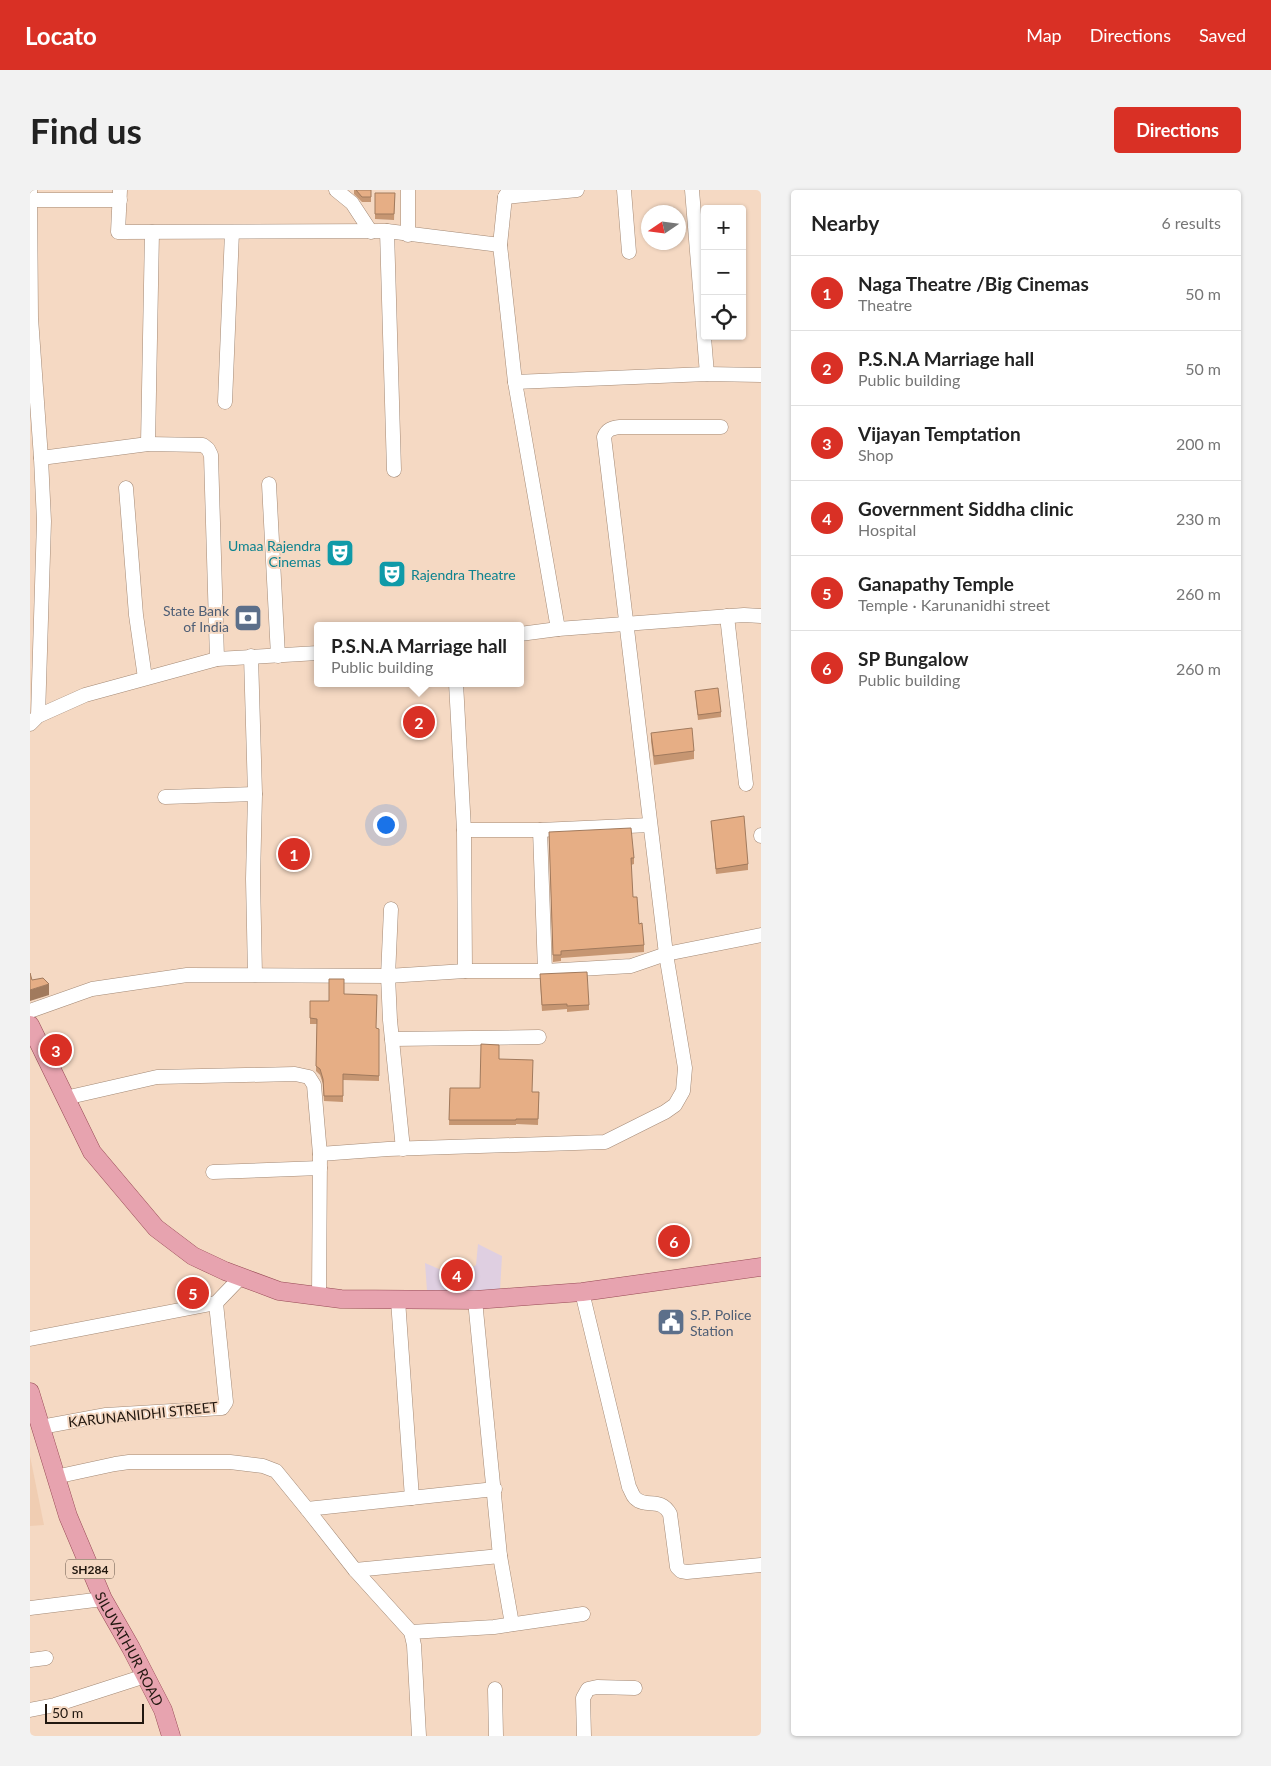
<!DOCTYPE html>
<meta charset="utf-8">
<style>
body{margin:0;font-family:Lato,sans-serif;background:#f2f2f2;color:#222}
.controls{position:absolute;right:15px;top:15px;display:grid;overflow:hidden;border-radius:5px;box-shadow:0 1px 4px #0004}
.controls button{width:45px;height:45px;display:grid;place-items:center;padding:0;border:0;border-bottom:1px solid #e0e0e0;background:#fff;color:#222;font:25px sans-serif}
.compass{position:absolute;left:611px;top:15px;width:45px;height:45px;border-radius:50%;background:#fff;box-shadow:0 1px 4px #0004;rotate:257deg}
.scale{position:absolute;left:15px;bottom:12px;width:99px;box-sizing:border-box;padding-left:5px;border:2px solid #21170f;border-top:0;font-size:14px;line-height:18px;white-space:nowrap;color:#21170f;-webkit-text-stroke:4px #f5d9c3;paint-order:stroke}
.you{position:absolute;left:355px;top:634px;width:18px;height:18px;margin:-12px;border:4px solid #fff;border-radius:50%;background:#1a73e8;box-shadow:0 0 0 8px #1a73e833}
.badge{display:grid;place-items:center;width:32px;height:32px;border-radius:50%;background:#d93025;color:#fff;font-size:16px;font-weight:700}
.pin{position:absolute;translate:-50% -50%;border:2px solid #fff;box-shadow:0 1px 5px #0006}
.popup{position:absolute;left:284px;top:432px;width:210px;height:65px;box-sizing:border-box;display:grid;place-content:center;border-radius:5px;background:#fff;filter:drop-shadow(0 1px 4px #0005);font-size:16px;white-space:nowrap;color:#767676}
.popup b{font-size:19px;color:#222}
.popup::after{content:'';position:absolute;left:50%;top:100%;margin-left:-10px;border:10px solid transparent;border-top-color:#fff}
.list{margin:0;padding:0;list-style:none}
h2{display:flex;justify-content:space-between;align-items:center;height:65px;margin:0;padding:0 20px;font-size:21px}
h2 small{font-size:16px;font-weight:400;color:#767676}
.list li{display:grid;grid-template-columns:32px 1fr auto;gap:15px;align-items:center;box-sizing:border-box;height:75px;padding:0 20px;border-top:1px solid #e0e0e0}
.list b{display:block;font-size:19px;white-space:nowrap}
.list p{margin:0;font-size:16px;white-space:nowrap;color:#767676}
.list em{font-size:16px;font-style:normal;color:#767676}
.icon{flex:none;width:28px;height:28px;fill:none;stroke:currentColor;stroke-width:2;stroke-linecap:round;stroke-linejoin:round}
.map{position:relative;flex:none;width:731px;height:1546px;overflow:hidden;border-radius:5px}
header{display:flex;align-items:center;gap:30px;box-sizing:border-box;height:70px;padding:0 25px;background:#d93025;color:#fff}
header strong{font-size:24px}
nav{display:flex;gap:28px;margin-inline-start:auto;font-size:18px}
.intro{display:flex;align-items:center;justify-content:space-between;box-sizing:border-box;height:120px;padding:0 30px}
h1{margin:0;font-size:35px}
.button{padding:12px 22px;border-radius:5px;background:#d93025;color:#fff;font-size:18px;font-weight:700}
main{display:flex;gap:30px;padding:0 30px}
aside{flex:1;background:#fff;border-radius:5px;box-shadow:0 1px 4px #0004}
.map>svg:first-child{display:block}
.built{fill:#f0cdb2}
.medical{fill:#dfcfe1}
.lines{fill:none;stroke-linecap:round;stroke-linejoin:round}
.minor-casing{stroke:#a38975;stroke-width:15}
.major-casing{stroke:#974a55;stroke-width:19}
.minor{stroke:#fff;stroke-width:14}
.major{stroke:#e7a3af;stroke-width:18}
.wall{fill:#c69672}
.shaded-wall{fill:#a17a5d}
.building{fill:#e6ae85;stroke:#a17a5d}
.labels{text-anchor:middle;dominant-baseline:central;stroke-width:4;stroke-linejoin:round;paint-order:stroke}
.shield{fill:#f5d9c3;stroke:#615145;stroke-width:1}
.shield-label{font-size:12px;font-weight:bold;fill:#21170f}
.culture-label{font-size:14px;fill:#0d838f;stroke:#f5d9c3;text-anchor:end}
.service-label{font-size:14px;fill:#4e5e75;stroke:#f5d9c3;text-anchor:end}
.street-label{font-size:14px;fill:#21170f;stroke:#f5d9c3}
</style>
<header>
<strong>Locato</strong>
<nav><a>Map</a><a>Directions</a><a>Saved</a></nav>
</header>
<div class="intro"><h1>Find us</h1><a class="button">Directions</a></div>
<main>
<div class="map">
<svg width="731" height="1546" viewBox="0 0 731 1546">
<rect width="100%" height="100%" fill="#f5d9c3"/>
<!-- built -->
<path class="built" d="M0,1266l14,69 -14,1z"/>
<!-- medical -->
<path class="medical" d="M448,1054l24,12 -2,35h-73l-2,-28 33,14 18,-12z"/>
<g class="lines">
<defs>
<g id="minor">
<path d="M0,0l1,128 10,140 3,63 -6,195"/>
<path d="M90,0l-2,42 269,-1 113,14"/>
<path d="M306,0l16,13 19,29"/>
<path d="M479,0l-4,7 -5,48 15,137 43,247"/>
<path d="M594,0l5,62"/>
<path d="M662,0l15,184"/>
<path d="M475,7l72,-7"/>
<path d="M0,10h90"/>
<path d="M357,41l7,239"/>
<path d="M378,45v-45"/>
<path d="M485,192l192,-8 54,1"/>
<path d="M195,212l7,-170"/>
<path d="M118,254l4,-212"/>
<path d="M11,268l107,-14 55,1 5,4 3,6 6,204"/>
<path d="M239,294l9,172"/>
<path d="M96,298l10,127 9,63"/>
<path d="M697,426l19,168"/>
<path d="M490,444l38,-5 186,-14 17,1"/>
<path d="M221,466l4,138 -2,85 2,96"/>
<path d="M426,493l8,147 1,141"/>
<path d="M0,534l8,-8 47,-21 132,-36 101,-6"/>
<path d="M135,607l90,-3"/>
<path d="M434,640h76l110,-5"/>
<path d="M510,640l5,141"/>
<path d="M731,645v1"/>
<path d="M361,719l-3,67 2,44 13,129"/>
<path d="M0,821l62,-22 95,-14 201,1 77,-5h80l86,-5 35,-12 95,-19"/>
<path d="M362,849l147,-2"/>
<path d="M35,908l92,-21 138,-3 14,3 5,8 6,69 -1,143"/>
<path d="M290,964l68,-5 217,-7 60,-30 10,-7 8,-14 2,-23 -19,-114 -62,-517c3,-8 8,-9 16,-10h101"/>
<path d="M183,982l107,-4"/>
<path d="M552,1102l47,195c2,3 3,8 6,11 11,11 25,-2 35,16l7,53 4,4 6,1 74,-7"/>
<path d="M368,1110l14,198"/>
<path d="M445,1110l25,256 12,68"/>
<path d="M186,1113l25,-26"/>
<path d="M0,1149l186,-36 10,99 -4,6 -116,7 -65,12"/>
<path d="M25,1287l60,-13 14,-2h101l33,4 13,5 31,38 48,61 56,62 3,13 5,91"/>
<path d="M277,1319l188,-20"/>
<path d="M325,1380l145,-14"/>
<path d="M0,1418l73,-9"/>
<path d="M381,1442l83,-5 89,-13"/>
<path d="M0,1470l16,-2"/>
<path d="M465,1499l1,47"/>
<path d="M0,1520l25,-5 90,-29"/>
<path d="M554,1546l-1,-38 5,-9 9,-2 38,1"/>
</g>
<g id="major">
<path d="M0,835l62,127 64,76 37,28 32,15 54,20 62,8 134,1 107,-8 179,-25"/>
<path id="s1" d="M0,1202l38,124 35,83 28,49 32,62 8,26"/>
</g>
</defs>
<!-- minor casing -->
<use href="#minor" class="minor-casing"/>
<!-- major casing -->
<use href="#major" class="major-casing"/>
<!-- minor -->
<use href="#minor" class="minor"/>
<!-- major -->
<use href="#major" class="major"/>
</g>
<!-- wall -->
<g class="wall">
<path d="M324,0h17v12h-9l-8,-8z"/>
<path d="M345,3h20l-1,27 -19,-1z"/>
<path d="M665,501l26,21v5l-23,3z"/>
<path d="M621,543l43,18v8l-40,6 -3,-24z"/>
<path d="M681,631l37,43v6l-32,4z"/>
<path d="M519,642l85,26v6l-3,1 2,32 11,48v7l-83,6v3l-8,1z"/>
<path d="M510,790l49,25v5l-22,2v-3l-25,2z"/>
<path d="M314,804l32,34 3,1v52l-36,-1v22l-19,-1 -1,-17 -3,-9 -4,-4 1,-47h-7v-23h19z"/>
<path d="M469,869l33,33h7l-1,33 -22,-1v1h-67l1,-37h30z"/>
</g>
<!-- shaded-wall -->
<path class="shaded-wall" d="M19,794v11l-19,6v-11z"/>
<!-- building -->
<g class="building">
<path d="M326,0h15v7h-9z"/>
<path d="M345,3h20l-1,21h-19z"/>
<path d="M688,498l3,24 -23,3 -3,-24z"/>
<path d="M662,538l2,23 -40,5 -3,-23z"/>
<path d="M714,626l4,48 -32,5 -5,-48z"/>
<path d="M601,638l3,30h-3l2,39h4l2,27 3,-1 2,22 -83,6v4h-8l-4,-123z"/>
<path d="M557,782l2,33 -22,1v-2l-25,1 -2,-31z"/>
<path d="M0,783l2,7 11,-2 6,6 -19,6z"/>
<path d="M299,789h15v15l33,1 -1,33 3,1v47l-36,-2v22h-19l-1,-17 -3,-10 -4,-3 1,-47 -7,-1v-17h19z"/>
<path d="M451,854l18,1v14l34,1 -1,32h7l-1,27h-22v1h-67l1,-32h30z"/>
</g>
<!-- icons -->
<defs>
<symbol id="theatre-square" viewBox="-11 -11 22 22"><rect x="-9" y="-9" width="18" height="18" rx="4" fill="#0f9aa8" stroke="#f5d9c3"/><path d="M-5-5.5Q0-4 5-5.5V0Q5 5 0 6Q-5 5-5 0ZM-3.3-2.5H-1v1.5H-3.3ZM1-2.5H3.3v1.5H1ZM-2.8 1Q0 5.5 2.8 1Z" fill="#fff"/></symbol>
<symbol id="bank-square" viewBox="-11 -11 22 22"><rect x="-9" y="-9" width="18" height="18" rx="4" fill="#5c6f8a" stroke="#f5d9c3"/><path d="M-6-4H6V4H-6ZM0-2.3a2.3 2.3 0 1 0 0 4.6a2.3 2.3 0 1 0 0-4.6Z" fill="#fff"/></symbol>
<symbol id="civic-square" viewBox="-11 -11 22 22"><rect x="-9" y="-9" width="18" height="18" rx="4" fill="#5c6f8a" stroke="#f5d9c3"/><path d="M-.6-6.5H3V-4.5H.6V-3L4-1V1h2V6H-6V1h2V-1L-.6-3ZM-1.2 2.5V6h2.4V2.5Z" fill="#fff"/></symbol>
</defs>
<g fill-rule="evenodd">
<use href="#theatre-square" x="294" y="347" width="32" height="32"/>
<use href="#theatre-square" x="346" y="368" width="32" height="32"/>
<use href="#bank-square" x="202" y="412" width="32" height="32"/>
<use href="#civic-square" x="625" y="1116" width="32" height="32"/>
</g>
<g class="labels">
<!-- shield labels -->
<rect class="shield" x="36" y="1369.5" width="48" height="19" rx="4"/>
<g class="shield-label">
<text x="60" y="1379">SH284</text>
</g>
<!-- culture labels -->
<g class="culture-label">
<text x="291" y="355">Umaa Rajendra<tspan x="291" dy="16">Cinemas</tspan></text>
<text x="381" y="384" text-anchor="start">Rajendra Theatre</text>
</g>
<!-- service labels -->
<g class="service-label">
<text x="199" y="420">State Bank<tspan x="199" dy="16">of India</tspan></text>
<text x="660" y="1124" text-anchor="start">S.P. Police<tspan x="660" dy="16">Station</tspan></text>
</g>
<!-- street labels -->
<g class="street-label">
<text transform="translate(113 1224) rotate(-6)">KARUNANIDHI STREET</text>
<text stroke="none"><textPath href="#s1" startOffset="276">SILUVATHUR ROAD</textPath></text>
</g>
</g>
</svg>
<div class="controls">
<button>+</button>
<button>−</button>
<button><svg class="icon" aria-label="locate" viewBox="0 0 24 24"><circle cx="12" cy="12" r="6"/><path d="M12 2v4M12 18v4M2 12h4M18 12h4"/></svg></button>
</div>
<svg class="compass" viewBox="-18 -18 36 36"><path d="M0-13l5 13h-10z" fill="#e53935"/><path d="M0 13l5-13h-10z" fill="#767676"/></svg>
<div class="scale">50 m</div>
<div class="you"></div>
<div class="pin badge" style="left:264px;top:664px">1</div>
<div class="pin badge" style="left:389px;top:532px">2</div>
<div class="popup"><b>P.S.N.A Marriage hall</b>Public building</div>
<div class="pin badge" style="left:26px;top:860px">3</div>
<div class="pin badge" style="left:427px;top:1085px">4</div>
<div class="pin badge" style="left:163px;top:1103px">5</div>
<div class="pin badge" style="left:644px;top:1051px">6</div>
</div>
<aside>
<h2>Nearby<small>6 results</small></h2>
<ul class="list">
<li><span class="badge">1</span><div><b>Naga Theatre /Big Cinemas</b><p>Theatre</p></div><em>50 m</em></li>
<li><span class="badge">2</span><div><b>P.S.N.A Marriage hall</b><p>Public building</p></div><em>50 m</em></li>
<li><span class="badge">3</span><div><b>Vijayan Temptation</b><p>Shop</p></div><em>200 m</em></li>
<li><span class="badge">4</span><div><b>Government Siddha clinic</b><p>Hospital</p></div><em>230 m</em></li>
<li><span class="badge">5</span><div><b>Ganapathy Temple</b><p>Temple · Karunanidhi street</p></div><em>260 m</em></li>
<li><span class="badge">6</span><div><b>SP Bungalow</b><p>Public building</p></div><em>260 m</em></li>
</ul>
</aside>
</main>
